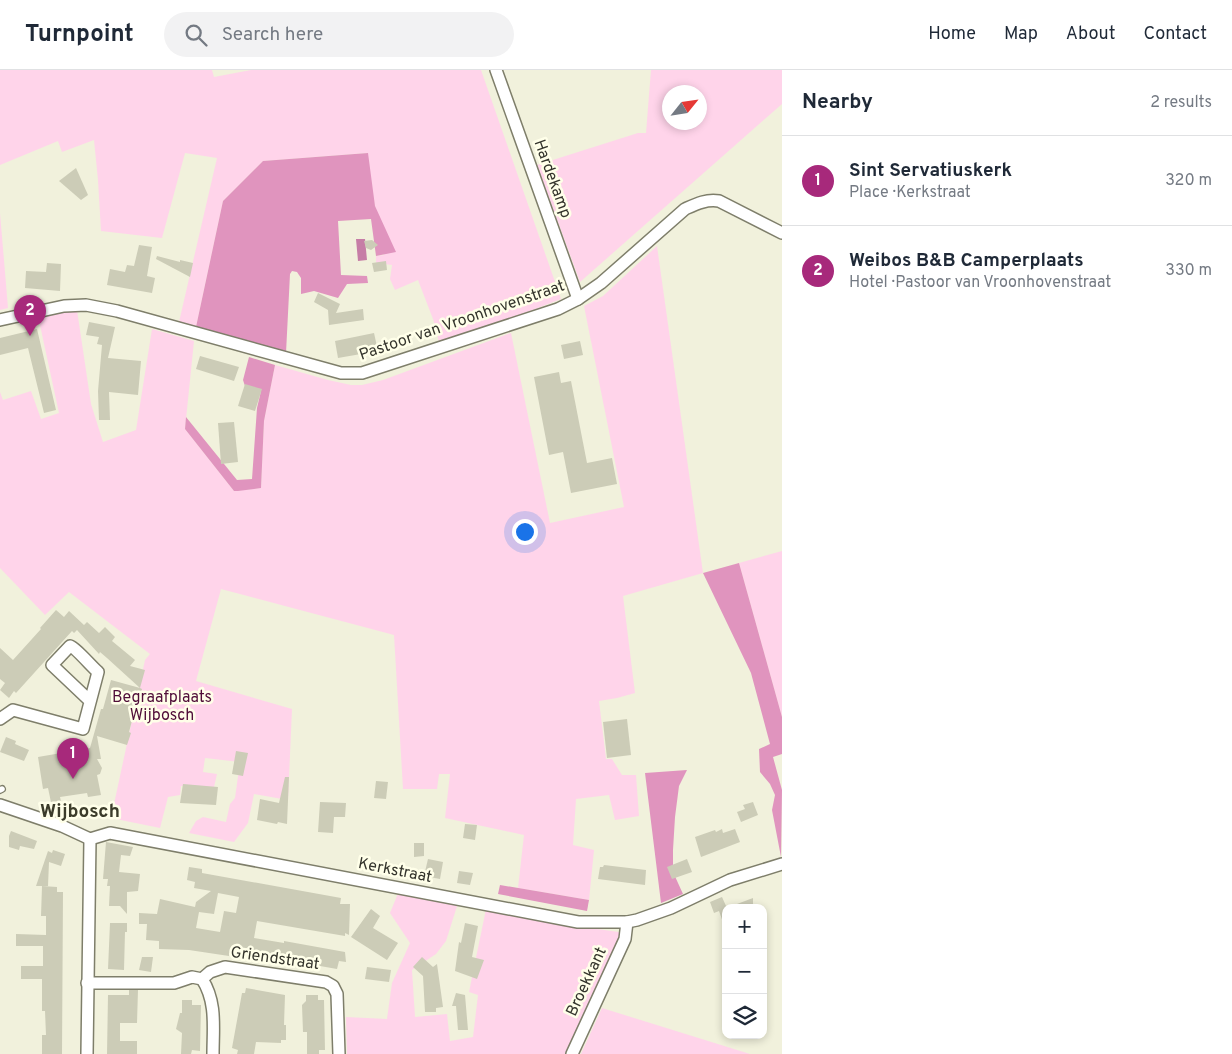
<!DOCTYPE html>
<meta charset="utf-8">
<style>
body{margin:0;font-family:Overpass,sans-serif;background:#f2f2f3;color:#1f2937}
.controls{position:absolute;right:15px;bottom:15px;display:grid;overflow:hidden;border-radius:10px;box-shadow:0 2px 8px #0003}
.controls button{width:45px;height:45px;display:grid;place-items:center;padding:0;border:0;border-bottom:1px solid #e0e1e3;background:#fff;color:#1f2937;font:25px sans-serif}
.compass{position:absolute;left:662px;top:15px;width:45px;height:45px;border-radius:50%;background:#fff;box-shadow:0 2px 8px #0003;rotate:60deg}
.you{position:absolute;left:524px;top:461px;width:18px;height:18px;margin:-12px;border:4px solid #fff;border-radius:50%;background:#1a73e8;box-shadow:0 0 0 8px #1a73e833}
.badge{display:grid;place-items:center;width:32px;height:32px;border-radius:50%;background:#a7297b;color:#fff;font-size:16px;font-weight:700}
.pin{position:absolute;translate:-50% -41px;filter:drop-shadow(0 1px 2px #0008)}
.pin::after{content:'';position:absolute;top:26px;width:18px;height:15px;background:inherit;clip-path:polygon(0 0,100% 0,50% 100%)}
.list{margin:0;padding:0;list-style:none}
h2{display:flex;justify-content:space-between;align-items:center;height:65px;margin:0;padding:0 20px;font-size:21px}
h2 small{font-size:16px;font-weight:400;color:#747a83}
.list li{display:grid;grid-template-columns:32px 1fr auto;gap:15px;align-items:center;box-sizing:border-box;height:90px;padding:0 20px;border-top:1px solid #e0e1e3}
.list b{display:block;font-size:19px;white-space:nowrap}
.list p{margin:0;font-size:16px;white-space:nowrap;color:#747a83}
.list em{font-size:16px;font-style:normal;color:#747a83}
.icon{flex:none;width:28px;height:28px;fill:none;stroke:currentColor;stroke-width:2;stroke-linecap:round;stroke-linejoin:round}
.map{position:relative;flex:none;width:782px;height:984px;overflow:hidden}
header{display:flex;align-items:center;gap:30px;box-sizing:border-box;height:70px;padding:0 25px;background:#fff;border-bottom:1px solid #e0e1e3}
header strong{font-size:24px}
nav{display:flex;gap:28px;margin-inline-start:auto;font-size:18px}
.search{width:350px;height:45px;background:#f2f2f3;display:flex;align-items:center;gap:12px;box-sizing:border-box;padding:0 18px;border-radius:28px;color:#747a83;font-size:19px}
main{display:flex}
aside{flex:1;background:#fff}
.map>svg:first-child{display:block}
.green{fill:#ffd4ea;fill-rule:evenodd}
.forest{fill:#e094be}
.water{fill:#c67da6}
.building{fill:#ccccb7;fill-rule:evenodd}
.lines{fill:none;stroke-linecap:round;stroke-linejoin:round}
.lane-casing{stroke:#7e7e6a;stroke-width:8}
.street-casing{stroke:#7e7e6a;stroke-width:14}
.lane{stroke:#fff;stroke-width:5.5}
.street{stroke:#fff;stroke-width:11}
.labels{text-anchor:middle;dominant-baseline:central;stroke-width:5;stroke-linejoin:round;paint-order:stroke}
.street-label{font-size:16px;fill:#34342c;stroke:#ffffe9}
.park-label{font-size:16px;fill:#500d39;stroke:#ffffe9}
.quarter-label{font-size:19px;font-weight:bold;fill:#3c3c2a;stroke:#ffffe9}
</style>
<header>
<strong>Turnpoint</strong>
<div class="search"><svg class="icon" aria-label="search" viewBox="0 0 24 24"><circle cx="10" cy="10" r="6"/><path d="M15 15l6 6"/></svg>Search here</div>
<nav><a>Home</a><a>Map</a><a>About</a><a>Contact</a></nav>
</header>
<main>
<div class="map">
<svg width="782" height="984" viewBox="0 0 782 984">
<rect width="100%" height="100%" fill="#f1f1dc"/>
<!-- green -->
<g class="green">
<path d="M0,0h212l2,7 37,-7h230l80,229 -121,47 -7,-27 -15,-39 -23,10 -5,-11 2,-14 -16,-2v-7l8,-1 -6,-39 -5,-17 -6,-46 -104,8 -40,40 -27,126 -17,-5 38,-164 -32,-5 -23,85 -61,-7 -3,-51 -4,-40 -32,12 -4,-11 -58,24z"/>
<path d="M651,0h131v34l-202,178 -43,-117 101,-32h8zM670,22h30v30h-30z"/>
<path d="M0,143l8,95 -8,2z"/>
<path d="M657,176l46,327 -80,23 12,97 -18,5 -18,3 7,58h6l10,16h14l3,41 -24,4 -6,-25 -33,4 -3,46 21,5 -5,50 -71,-12 6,-53 -79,-17 5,-44h-11l-2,15h-34l-9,-154 -173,-46 -25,92 96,28 -4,91 -34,-6 -6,29 -14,19 -45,-9 7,-12 7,-4 23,5 4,-18 5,-6 5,-36 -35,-4 -2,14 14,2 -3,13 -33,-1 -1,9 -12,2 -8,31 -49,-10 34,-158 5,-6 -81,-62 -24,23 -45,-47v-176l3,8 28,-9 10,28 18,-6 -21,-97 39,-6 14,94 12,38 33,-12 16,-101 42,12 -9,88 49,62 27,-3 3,-67 11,-56 53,15 23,5h11l21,-5 128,-47 39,190 74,-16 -40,-201 19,-10z"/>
<path d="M782,481v166l-43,-154z"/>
<path d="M399,821l59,12 -12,38 -10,13 -24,16 3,47 32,-3 3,27 23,-4 5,-42 -9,-3 17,-83 96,18 37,5v5l-51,117h-221l-1,-37 41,2 5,-36 18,-40 -20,-30z"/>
<path d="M602,938l148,46h-169z"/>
</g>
<!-- forest -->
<g class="forest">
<path d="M368,83l7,53 21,46 -20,4 -5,-37 -33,2 3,54 26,1 1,7 -21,1 -9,14 -24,-7 -13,3v-16l-4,-6 -5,-1 -2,3 -4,79 -90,-26 27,-126 40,-40z"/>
<path d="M249,287l26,8 -11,56 -3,67 -23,3h-4l-49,-62 1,-12 51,63 15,-1 5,-71 4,-17 -16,-5 -2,-6z"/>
<path d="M739,493l43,154v37l-9,3 9,33 -1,67 -9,-47 3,-15 -5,-11 -10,-12 -1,-23 11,-5 -19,-71 -48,-100z"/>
<path d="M687,700l-8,16 -4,31 -2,33v22l10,22 -22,9 -16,-130z"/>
<path d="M500,815l89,15 -2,11 -89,-17z"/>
</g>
<!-- water -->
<path class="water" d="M356,169h9l2,21 -9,1z"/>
<!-- building -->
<g class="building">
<path d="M76,98l12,27 -7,5 -22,-19z"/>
<path d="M372,170l6,5 -7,5 -5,-2 -2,-7z"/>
<path d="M139,175l13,2 -5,29 8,2 -3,15 -45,-8 3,-16 15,3 2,-7 7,1z"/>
<path d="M157,186l23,6v-2l13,3 -3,14 -34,-18z"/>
<path d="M386,191l1,9 -13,2 -2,-9z"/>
<path d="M47,193l14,1 -1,27 -35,-3 1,-17 20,1z"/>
<path d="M318,223l22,11 -4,9 27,-4 1,11 -35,5 -1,-15 -14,-8z"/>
<path d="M89,252l26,5 -7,31 33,3 -3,34 -29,-3 1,28h-11l-1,-29 4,-46 -5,-1 2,-7 -13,-2z"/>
<path d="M37,259l19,81 -12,3 -16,-65 -28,7v-17z"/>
<path d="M374,263l4,18 -40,7 -3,-17z"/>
<path d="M580,271l3,14 -19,4 -3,-14z"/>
<path d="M200,286l39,11 -5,14 -38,-12z"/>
<path d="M559,302l2,11 10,-2 16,82 25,-5 5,26 -46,9 -8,-41 -14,3 -15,-78z"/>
<path d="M245,314l17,5 -7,22 -17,-5z"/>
<path d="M234,352l4,40 -17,2 -3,-41z"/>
<path d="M56,540l8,7 5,-6 15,14 3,-3 12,11 6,-6 10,10 -3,4 23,19 -5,6 15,4 -5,18 2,1 -3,13h-2l-8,30 2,1 -4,12 -30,-9 4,23h-4l5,9 -2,6 -3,1 4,20 -13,2 -1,-4 -27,4 2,9 -10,1 -4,-19 -5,1 -5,-32 52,-9 11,-39h2l8,-29 29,8 -33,-30 -7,-6 -1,2 -22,-24 -3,3 -2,-2 -56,62 -2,-2 -5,7 -9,-8 5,-7 -5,-4v-31l13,12 28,-31 -1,-1z"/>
<path d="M627,649l4,36 -24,3 -4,-36z"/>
<path d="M6,667l10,4 -1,3 14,6 -5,11 -24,-9z"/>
<path d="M236,681l12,2 -5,23 -11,-2z"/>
<path d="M285,707h4l-2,47 -9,-2 -1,2 -20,-4 3,-21 19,4z"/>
<path d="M376,711l12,1 -2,17 -12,-1z"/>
<path d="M183,714l35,3 -2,18 -36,-2z"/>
<path d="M320,732l26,1 -1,14h-11l-1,16 -15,-1z"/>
<path d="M753,732l5,13 -17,7 -4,-10 8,-3 -2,-4z"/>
<path d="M465,754l12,1 -2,15 -12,-2z"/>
<path d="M722,759l1,4 12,-4 5,13 -39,15 -6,-20 20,-7 1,2z"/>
<path d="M11,761l26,10 -3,8 -14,-3 -1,4 -10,-3v-11z"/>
<path d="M106,772l27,5 -3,9 -9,-1 -2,17 21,2 -2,17 -11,1v22l-7,-8h-11l1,-20h-3l1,-7h-5z"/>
<path d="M414,773h10v13l-10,1z"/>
<path d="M53,780l12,4 -4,12 -12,-4 -1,24h-12l12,-35 4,2z"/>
<path d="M428,789l15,3 -3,17 -16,-3z"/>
<path d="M687,789l5,13 -20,7 -5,-12z"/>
<path d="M604,795l42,5 -1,15 -47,-6 2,-12h3z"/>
<path d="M189,797l13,2v4l139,25 -1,6h10l-1,31 -4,-2v3l-88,-15 -3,17 30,5v-2l61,11 1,10 -7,-1 -2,8 -102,-18 -1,3 -5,-1v3l-40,-6 -30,-1v-8l-13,-1 1,-16h-8v-11l18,1 3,-15 35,8 1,-5 15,-11 -17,-3 1,-6 -8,-2zM218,823l21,4 -3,16 -12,-2 -4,21 -24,-4 3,-16 15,2z"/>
<path d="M459,801l14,2 -3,12 -13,-2z"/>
<path d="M42,816l15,1v5h6l-1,162h-20v-19h4l-1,-24h-3v-32h-21v-13h22v-20h-27v-12l30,1v-19h-5z"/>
<path d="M722,827l4,9 -1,22 -6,-17 -5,2 -4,-11z"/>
<path d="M753,828v10h-24v-1z"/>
<path d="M371,839l9,7 -7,12 25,15 -11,17 -36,-23z"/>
<path d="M110,853h17v9h-2l-1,38 -16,-1z"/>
<path d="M465,853l13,3 -6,31 12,3 -7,19 -22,-8 4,-29 2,1z"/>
<path d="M142,887h11l-2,15 -12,-2z"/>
<path d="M422,887l11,10 4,-3 6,43 -7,1v4h-11l-2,-36 -10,-9z"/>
<path d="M367,897l24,3 -2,12 -24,-3z"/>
<path d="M246,918l39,7 -1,30h2v15h-5v3l-25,-1 -2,12h-17l1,-4 -6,-2 10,-55h3z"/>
<path d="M129,920h9l-1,33h-17v18h17v13h-30l1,-59h21z"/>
<path d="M456,923l9,2 3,35h-10l-2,-24h-4z"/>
<path d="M306,925h12v5h6l1,50h-6v4h-12v-22h-4l-1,-27 4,-4z"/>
<path d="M182,930h10v5h9l-1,46 -8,-1 -1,4h-10l1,-21 -6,-4 4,-16h2z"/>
</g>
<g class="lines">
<defs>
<path id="lane" d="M0,720l2,-1"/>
<g id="street">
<path d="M496,0l82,229"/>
<path d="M0,250l64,-14 22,-1 31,6 224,62h21l196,-64 20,-10 23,-16 84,-74c11,-5 21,-10 34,-8l63,32"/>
<path d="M0,649l13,-9 70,19 15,-57c-6,-5 -23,-25 -28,-26l-18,19 38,36"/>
<path d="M0,735l62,21 28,13 20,-6 468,89h49l10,-2 34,-12 59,-28 52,-16"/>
<path d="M202,909c15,23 11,49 11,75"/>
<path d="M87,913h87l18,-6 10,2 8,-7 15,-5 101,15 7,4 4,8 2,60"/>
<path d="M87,984l3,-215"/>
<path d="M572,984l53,-115 2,-17"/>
</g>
</defs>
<!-- lane casing -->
<use href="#lane" class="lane-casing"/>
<!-- street casing -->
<use href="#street" class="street-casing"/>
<!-- lane -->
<use href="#lane" class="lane"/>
<!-- street -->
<use href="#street" class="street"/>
</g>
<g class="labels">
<!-- street labels -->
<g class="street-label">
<text transform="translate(552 109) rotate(70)">Hardekamp</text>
<text transform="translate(462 251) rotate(-19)">Pastoor van Vroonhovenstraat</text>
<text transform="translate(395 801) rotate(11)">Kerkstraat</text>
<text transform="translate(275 889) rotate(8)">Griendstraat</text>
<text transform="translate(587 912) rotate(-65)">Broekkant</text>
</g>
<!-- park labels -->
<g class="park-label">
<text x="162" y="628">Begraafplaats<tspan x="162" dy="18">Wijbosch</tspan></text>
</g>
<!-- quarter labels -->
<g class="quarter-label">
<text x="80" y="742">Wijbosch</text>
</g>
</g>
</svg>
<div class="controls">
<button>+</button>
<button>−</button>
<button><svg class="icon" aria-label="layers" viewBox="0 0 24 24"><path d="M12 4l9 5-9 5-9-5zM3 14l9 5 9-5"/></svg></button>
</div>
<svg class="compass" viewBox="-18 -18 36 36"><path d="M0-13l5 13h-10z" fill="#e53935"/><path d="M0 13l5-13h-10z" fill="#747a83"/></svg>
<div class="you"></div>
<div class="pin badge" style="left:73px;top:709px">1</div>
<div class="pin badge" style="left:30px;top:266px">2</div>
</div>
<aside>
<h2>Nearby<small>2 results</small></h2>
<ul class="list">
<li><span class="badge">1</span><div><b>Sint Servatiuskerk</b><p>Place · Kerkstraat</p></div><em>320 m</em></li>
<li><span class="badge">2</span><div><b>Weibos B&amp;B Camperplaats</b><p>Hotel · Pastoor van Vroonhovenstraat</p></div><em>330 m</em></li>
</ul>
</aside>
</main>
